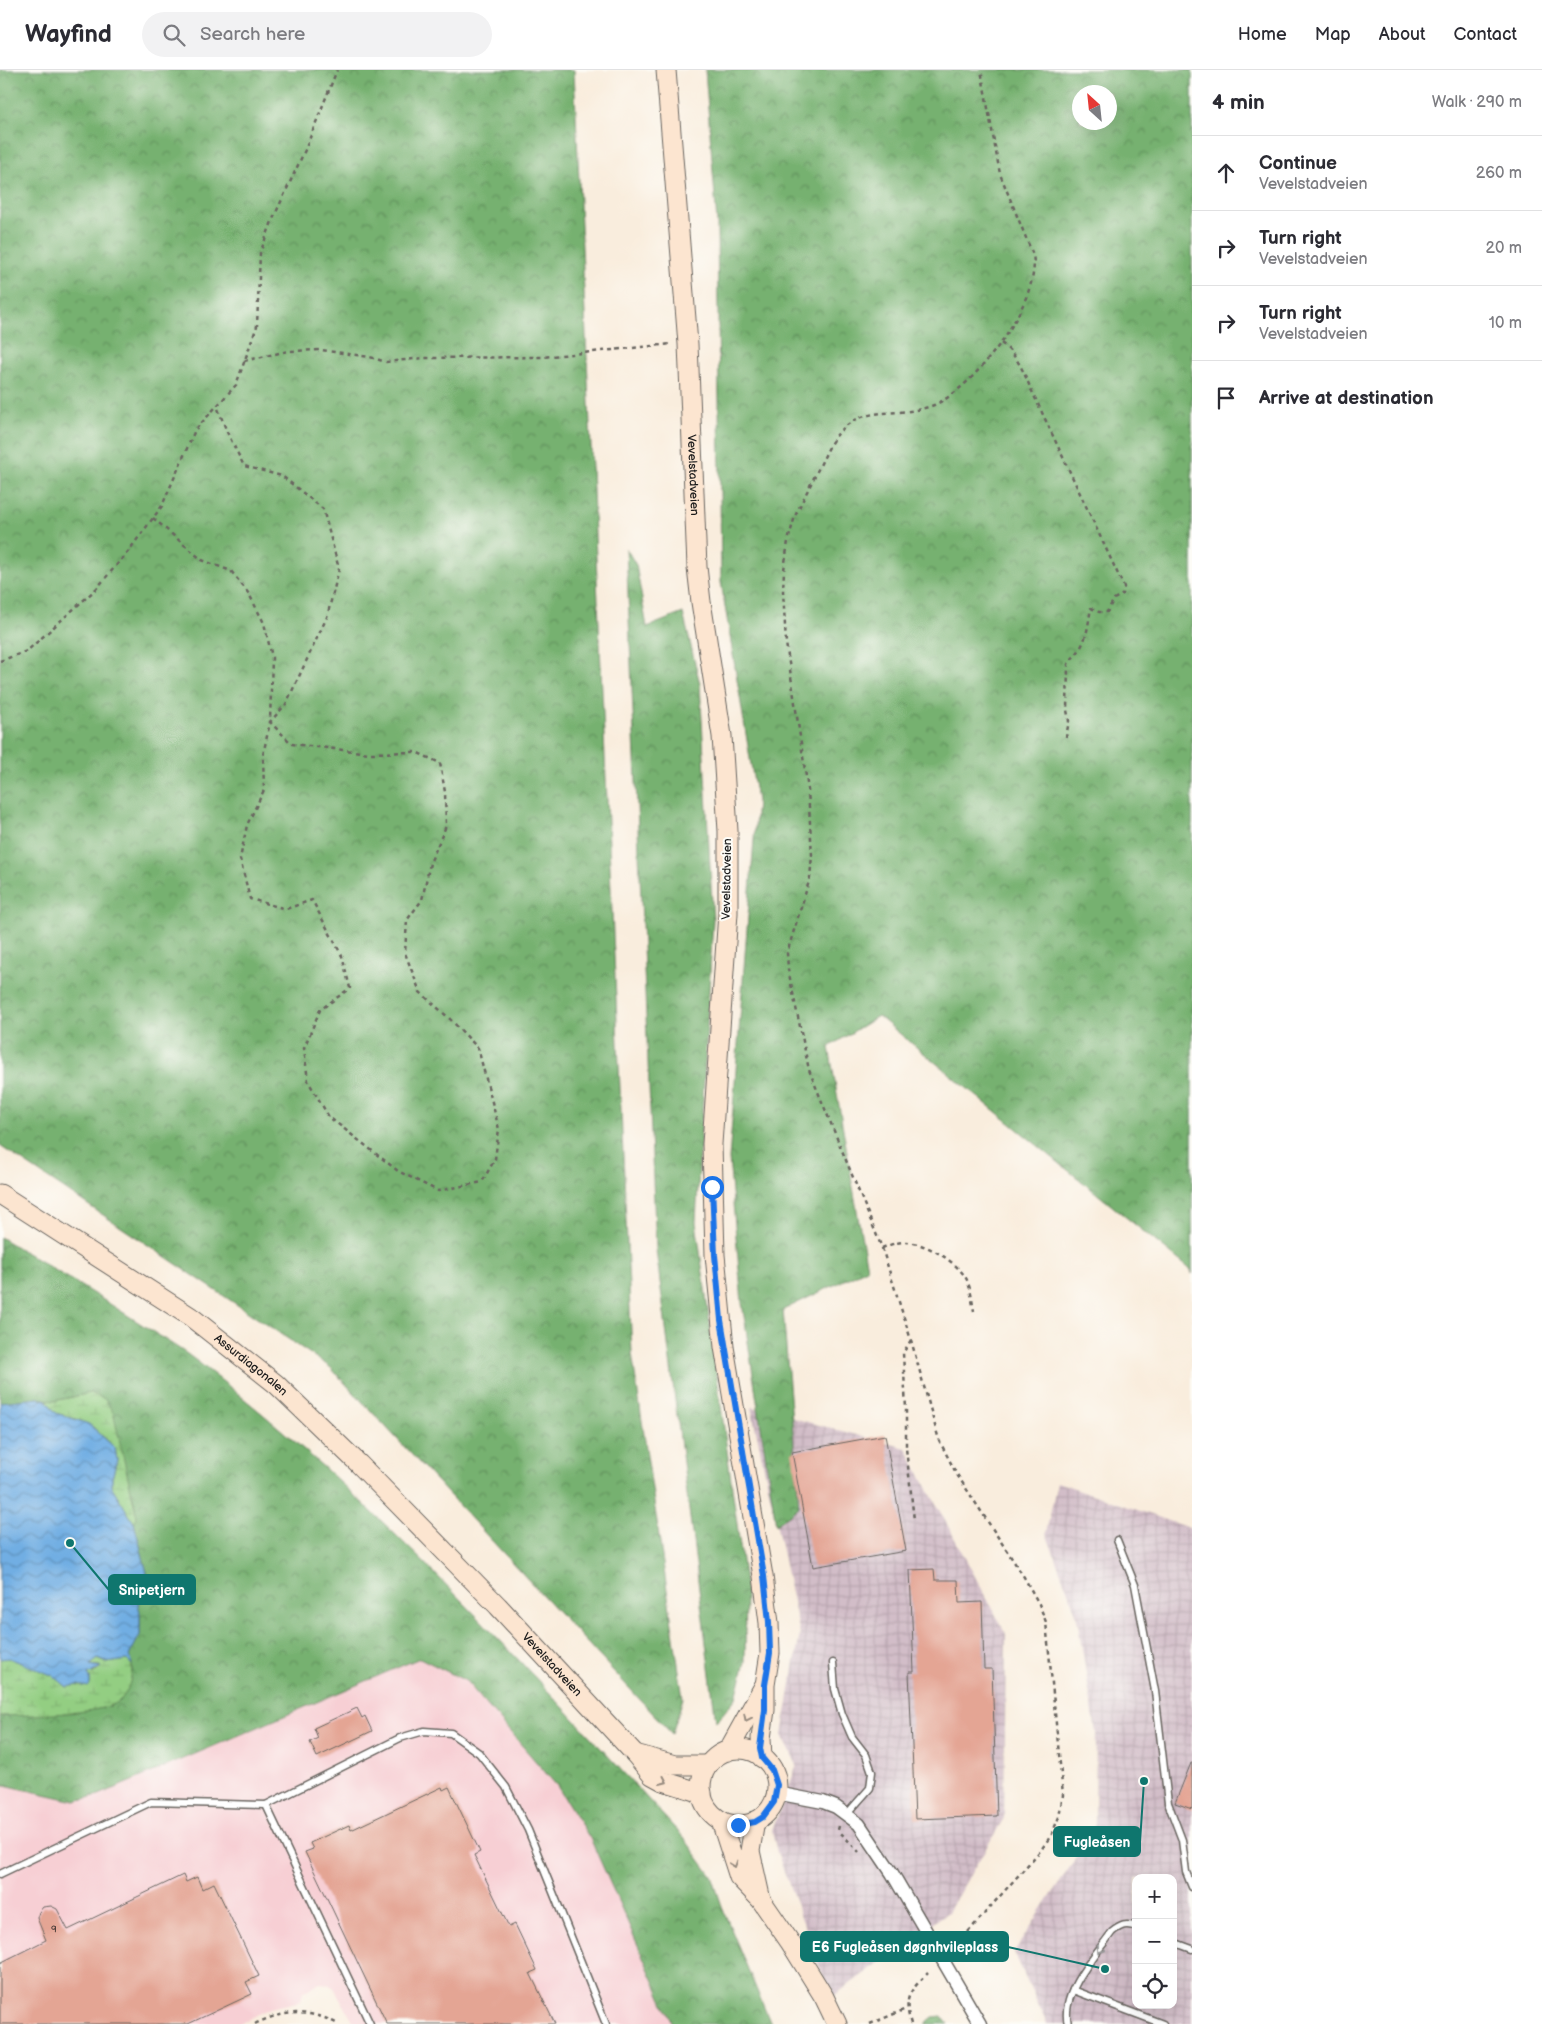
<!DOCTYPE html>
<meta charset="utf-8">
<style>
body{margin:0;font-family:"Balsamiq Sans",sans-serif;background:#f2f2f3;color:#2b2b33}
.controls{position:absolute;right:15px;bottom:15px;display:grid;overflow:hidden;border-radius:10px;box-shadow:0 5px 20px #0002}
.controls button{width:45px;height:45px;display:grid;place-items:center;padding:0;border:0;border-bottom:1px solid #e1e1e2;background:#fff;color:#2b2b33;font:25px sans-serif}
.compass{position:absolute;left:1072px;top:15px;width:45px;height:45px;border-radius:50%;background:#fff;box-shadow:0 5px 20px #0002;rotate:333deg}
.stop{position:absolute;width:15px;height:15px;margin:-11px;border:4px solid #1a73e8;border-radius:50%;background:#fff}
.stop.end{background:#1a73e8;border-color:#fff;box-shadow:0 1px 5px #0008}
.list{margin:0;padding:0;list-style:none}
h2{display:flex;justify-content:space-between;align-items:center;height:65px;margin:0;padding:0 20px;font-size:21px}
h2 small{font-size:16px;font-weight:400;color:#7c7c81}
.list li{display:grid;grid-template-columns:32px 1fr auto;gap:15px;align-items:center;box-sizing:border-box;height:75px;padding:0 20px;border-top:1px solid #e1e1e2}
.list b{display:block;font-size:19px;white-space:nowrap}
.list p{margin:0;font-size:16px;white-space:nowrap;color:#7c7c81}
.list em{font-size:16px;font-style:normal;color:#7c7c81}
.icon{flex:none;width:28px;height:28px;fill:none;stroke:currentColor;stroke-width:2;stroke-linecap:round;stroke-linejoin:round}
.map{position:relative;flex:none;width:1192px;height:1954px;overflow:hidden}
header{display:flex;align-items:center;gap:30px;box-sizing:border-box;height:70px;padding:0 25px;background:#fff;border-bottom:1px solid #e1e1e2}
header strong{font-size:24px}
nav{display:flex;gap:28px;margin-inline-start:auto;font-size:18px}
.search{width:350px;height:45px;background:#f2f2f3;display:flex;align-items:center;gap:12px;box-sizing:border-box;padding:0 18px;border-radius:28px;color:#7c7c81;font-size:19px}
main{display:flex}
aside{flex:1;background:#fff}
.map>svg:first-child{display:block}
.built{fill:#f7cfd4}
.industrial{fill:url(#industrial-grid);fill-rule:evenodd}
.forest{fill:url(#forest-crowns);stroke:#496646;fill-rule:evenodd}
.wetland{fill:url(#wetland-marsh);stroke:#58754f}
.water{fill:url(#water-waves);stroke:#466580}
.building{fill:#e4a594}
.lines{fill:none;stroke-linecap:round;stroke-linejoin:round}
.lane-casing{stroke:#696560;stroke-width:9}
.street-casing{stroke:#696560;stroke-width:15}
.secondary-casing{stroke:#696560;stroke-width:21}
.path{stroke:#696560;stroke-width:2.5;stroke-dasharray:4 4;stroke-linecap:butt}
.lane{stroke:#fff;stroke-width:6}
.street{stroke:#fff;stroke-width:12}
.secondary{stroke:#fce5d0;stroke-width:19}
.oneway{stroke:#978b7f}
.oneway2{stroke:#999}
.route{stroke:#1a73e8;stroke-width:6}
.labels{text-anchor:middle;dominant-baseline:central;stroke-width:4;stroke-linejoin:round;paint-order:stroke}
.number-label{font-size:10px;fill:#4e3e3a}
.street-label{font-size:12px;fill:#1c1c1c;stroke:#fdfcf7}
.leader{fill:none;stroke:#0f766e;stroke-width:2}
.callout-dot{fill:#0f766e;stroke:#fdfcf7;stroke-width:2}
.callout{fill:#0f766e;stroke:#0f766e;stroke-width:2}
.callout-label{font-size:14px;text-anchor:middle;font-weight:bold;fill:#fff}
</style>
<header>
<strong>Wayfind</strong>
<div class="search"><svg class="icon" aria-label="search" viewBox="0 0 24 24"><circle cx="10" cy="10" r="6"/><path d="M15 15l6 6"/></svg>Search here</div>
<nav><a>Home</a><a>Map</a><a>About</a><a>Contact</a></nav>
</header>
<main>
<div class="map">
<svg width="1192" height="1954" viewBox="0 0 1192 1954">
<defs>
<pattern id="industrial-grid" width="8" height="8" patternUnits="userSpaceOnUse" patternTransform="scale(1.25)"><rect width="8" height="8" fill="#d2bdc8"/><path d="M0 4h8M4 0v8" fill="none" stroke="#b4a2ab"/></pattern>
<pattern id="forest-crowns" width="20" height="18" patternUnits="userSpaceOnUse" patternTransform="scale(1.25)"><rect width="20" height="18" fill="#76b170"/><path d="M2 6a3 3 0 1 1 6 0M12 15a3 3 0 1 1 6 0" fill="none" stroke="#608f5b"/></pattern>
<pattern id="wetland-marsh" width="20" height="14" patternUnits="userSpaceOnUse" patternTransform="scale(1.25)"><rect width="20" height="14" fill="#93ce82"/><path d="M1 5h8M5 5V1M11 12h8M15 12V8" fill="none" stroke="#7eb070"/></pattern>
<pattern id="water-waves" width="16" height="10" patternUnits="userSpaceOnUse" patternTransform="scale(1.25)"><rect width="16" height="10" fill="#71aee3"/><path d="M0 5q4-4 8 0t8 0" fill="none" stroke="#5c8db7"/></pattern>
</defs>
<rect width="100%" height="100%" fill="#fdfcf7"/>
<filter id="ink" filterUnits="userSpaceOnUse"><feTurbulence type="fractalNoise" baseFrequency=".02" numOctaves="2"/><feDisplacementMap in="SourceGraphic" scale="10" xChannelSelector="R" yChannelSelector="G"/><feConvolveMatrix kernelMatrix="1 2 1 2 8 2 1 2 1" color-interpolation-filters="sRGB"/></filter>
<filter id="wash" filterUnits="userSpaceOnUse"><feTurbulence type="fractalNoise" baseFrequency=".0096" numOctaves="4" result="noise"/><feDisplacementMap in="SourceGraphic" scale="20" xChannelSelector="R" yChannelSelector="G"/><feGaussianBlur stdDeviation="1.12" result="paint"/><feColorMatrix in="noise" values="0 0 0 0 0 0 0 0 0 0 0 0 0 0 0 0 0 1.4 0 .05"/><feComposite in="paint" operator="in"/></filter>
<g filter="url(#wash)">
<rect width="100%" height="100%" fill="#f9eddd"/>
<!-- built -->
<path class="built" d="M420,1588l46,23 91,105 34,54 82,184h-318l-21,-36 -6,-4 -8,-1 -17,9 -2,9 -30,7 -32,16h-239v-240l74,17 25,-6z"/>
<!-- industrial -->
<g class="industrial">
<path d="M751,1337l155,41 100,186 -2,184 -56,94 -117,86 -54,-146 -5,-21 25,-66 -15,-30 18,-101z"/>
<path d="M1057,1412l135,47v495h-145l-33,-72 81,-123 1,-97 -20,-119 -30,-80zM1136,1808h37v127h-37z"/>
</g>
<!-- forest -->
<g class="forest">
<path d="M0,0h574l58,1283 51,345 -11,36 -342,-367 -330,-221z"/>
<path d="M705,0h487v1204l-1,-4 -313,-254 -49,31 38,222 -84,41 16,197 -23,18 -34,-222 -13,-144 28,-358 -36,-219 -4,-359zM1080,22h30v30h-30z"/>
<path d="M626,478l10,17 11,62 36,-14 17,71 13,236 -17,302 50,368 -1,72 -9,36 -20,24 -60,-472z"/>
<path d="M0,1167c50,30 100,60 149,92 16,11 34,21 49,33 180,138 332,310 486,476l28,38 12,36 47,112h-98l-82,-184 -34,-54 -91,-105 -46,-23 -321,137 -24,6 -75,-17v-68l63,-3 45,-6 12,-6 8,-14 4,-16 -2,-17 10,-19v-19l-2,-12 9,-31 -13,-50c10,-22 -33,-105 -43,-130l-37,8 -15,-3 -39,4z"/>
<path d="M942,1946l6,8h-23l8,-7z"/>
</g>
<!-- wetland -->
<g class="wetland">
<path d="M91,1323l14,6 8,13 24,105 -3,6 -22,-36v-9l5,-18 -2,-12 -22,-21 -14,-7 -23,-7 -10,-13 8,1z"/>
<path d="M2,1587l7,1 45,18 13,11 8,-2h15v-7l-3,-1 1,-2 11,-5 1,-4 -10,-1 8,-6 9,4 20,-3 5,5c0,12 -3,28 -13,36 -15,14 -96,14 -119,15v-57z"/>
</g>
<!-- water -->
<path class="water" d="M39,1328l7,2 10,13 33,11 26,24 2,12 -5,18v9l22,36 13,50 -9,31 2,8v23l-10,19 2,11 -5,-5 -20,3 -9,-4 -8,6 11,2 -13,8 2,3v7l-2,2 -10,-2 -11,2 -13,-11 -45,-18 -9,1v-257z"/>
<g id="blocks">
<!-- building -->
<g class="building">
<path d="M885,1365l21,116 -93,16 -21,-115z"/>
<path d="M934,1499l1,11h23l1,23 23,-1 2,67h8l5,147 -82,3 -6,-147h5l-4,-102z"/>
<path d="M357,1638l5,10 3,-2 7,15 -55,26 -7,-15 8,-4 -4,-10z"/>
<path d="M1191,1693h1v46l-17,-6z"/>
<path d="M442,1717l1,3 6,-3 31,65 -6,3 35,72 6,-3 22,46 -7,3 25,51h-168l-82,-172 8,-3 -3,-6 39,-18 2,5z"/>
<path d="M183,1805l3,7 11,-5 5,12 12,-6 45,93 -13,6 6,12 -64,30h-188v-61l46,-23 -9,-22 2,-6 4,-5 8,-1 6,3 11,21z"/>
</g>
</g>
</g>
<g filter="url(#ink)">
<use href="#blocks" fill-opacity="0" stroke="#696560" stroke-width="1"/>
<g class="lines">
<defs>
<g id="lane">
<path d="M1117,1470l18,45 20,106 13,112 14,37 4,32 6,15"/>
<path d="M833,1593l2,26 7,25 10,23 14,18 6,17 -2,16 -23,26"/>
<path d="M266,1735l104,219"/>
<path d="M0,1804l151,-72 115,3 134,-67 24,-7 27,2 28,20 27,34 22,43 78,194"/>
<path d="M1173,1872l19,7"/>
<path d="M1073,1920l90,34"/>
<path d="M1068,1954c-8,-31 27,-68 44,-92 9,-7 14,-9 24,-5"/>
</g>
<path id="street" d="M776,1723l47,9 13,5 23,17 33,49 88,151"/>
<g id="secondary">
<path id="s1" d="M666,0l22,274 9,223 4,35 21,134 6,95v82l-16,231 3,111 9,92 39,229 6,47 1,30 -5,32v25l-4,28 1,20"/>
<path id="s2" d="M0,1124l191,123 85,67 83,80 139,142 137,148 17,21 11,6 39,12"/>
<circle cx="739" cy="1717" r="38"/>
<path d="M728,1681l36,-65"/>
<path d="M635,1684l40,11h33"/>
<path d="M721,1751l18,56 22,23 29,42 34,55 13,27"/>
<path d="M755,1751l-5,30 10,45"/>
</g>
</defs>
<!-- lane casing -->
<use href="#lane" class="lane-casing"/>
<!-- street casing -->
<use href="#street" class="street-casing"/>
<!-- secondary casing -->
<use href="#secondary" class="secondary-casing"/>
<!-- path -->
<g class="path">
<path d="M1001,273c15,11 22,27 29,44l94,200 -1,7 -9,5 -7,13h-8l-8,-4c-3,16 -3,29 -13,44 -3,4 -7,7 -10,12l-1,46 2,11 -3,16"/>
<path d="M244,291l44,-10 33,-1 49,7 16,5 38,-4 118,-1 130,-13"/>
<path d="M153,448l49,42 29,11 18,23 15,29 8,34 -2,65 22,22 78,9 46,-1 24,11 5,29 1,34 -16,37 -8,37 -15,20 -2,33 15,39 30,27 28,29 21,81 -4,30 -13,23 -44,9 -40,-20 -69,-54 -21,-36 -4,-33 16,-38 30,-22 -8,-32 -30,-56 -26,9 -36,-10 -10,-40 7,-34 17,-35 -1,-35 7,-33 16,-18 41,-87 12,-48 -16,-60 -41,-33 -38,-10 -17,-34 -10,-26"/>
<path d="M0,591l27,-10 69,-62 31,-36 35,-47 33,-76 41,-45 21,-59 3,-73 13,-34 32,-69 32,-80"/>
<path d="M882,1178c7,-3 15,-6 23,-6 20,0 53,20 62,38 4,9 5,21 7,31"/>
<path d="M911,1270l-8,13 3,56v39l8,72"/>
<path d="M839,1756l-1,4 21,22"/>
<path d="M952,1880l89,-100 11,-16 7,-17 4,-22 -17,-173 -7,-18 -15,-27 -68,-104 -17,-33 -28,-100 -29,-92 -73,-178 -21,-101 -1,-16 23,-75 2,-23 -4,-65 -22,-147 -3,-52 1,-21 4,-29 7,-25 36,-73c29,-44 62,-22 103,-38 41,-17 108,-105 99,-150l-33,-81 -19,-104"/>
<path d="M255,1954c28,-14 55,-15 83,0"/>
<path d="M870,1954l36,-15"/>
<path d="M911,1954c-8,-27 -2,-32 17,-51"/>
</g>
<!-- lane -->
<use href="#lane" class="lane"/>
<!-- street -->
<use href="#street" class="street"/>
<!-- secondary -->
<use href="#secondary" class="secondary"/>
</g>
<!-- one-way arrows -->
<defs><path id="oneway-chevron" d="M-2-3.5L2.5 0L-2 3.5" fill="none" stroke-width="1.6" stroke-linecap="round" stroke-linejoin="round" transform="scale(1.25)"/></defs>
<g class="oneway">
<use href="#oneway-chevron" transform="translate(747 1648) rotate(116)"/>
<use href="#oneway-chevron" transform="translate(664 1711) rotate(24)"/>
<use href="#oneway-chevron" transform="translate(734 1794) rotate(71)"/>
</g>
<use class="oneway2" href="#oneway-chevron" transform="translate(1100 1880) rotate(125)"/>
</g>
<g class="lines" filter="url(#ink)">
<!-- route -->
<path class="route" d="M712,1117l3,68 6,65 43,256 5,46 1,31 -5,32v25l-5,38 2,10 10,12 5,15 -3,17 -11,15 -8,5 -17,3"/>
</g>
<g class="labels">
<!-- number labels -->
<g class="number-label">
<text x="54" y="1859">9</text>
</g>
<!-- street labels -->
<g class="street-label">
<text stroke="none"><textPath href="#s1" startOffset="406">Vevelstadveien</textPath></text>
<text transform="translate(727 809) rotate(-89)">Vevelstadveien</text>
<text stroke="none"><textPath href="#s2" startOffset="304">Assurdiagonalen</textPath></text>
<text stroke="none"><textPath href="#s2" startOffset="729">Vevelstadveien</textPath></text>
</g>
</g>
<!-- callouts -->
<path class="leader" d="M70 1473L109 1520M1144 1711L1140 1772M1105 1899L1008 1877"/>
<g class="callout-dot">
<circle cx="70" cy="1473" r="5"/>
<circle cx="1144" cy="1711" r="5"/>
<circle cx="1105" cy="1899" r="5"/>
</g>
<g class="callout">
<rect x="109" y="1505" width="86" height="29" rx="5"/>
<rect x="1054" y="1757" width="86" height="29" rx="5"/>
<rect x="801" y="1862" width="207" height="29" rx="5"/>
</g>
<g class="callout-label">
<text x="152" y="1525">Snipetjern</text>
<text x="1097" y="1777">Fugleåsen</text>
<text x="905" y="1882">E6 Fugleåsen døgnhvileplass</text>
</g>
</svg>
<div class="controls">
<button>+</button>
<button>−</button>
<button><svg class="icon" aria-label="locate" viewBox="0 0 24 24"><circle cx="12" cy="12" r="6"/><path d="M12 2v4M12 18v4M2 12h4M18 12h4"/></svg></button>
</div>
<svg class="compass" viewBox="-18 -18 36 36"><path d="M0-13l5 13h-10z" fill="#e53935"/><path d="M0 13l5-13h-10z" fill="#7c7c81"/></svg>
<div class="stop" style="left:712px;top:1117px"></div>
<div class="stop end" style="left:738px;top:1755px"></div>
</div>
<aside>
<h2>4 min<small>Walk · 290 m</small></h2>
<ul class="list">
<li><svg class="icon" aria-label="ahead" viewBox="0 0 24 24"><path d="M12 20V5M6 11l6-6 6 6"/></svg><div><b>Continue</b><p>Vevelstadveien</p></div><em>260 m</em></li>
<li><svg class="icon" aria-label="right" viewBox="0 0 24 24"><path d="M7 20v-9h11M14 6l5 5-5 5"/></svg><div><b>Turn right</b><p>Vevelstadveien</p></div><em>20 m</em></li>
<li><svg class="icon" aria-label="right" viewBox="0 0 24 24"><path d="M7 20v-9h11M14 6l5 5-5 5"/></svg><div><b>Turn right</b><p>Vevelstadveien</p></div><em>10 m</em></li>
<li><svg class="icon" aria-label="arrive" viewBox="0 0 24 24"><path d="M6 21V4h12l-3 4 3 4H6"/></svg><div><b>Arrive at destination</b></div></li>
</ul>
</aside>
</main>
